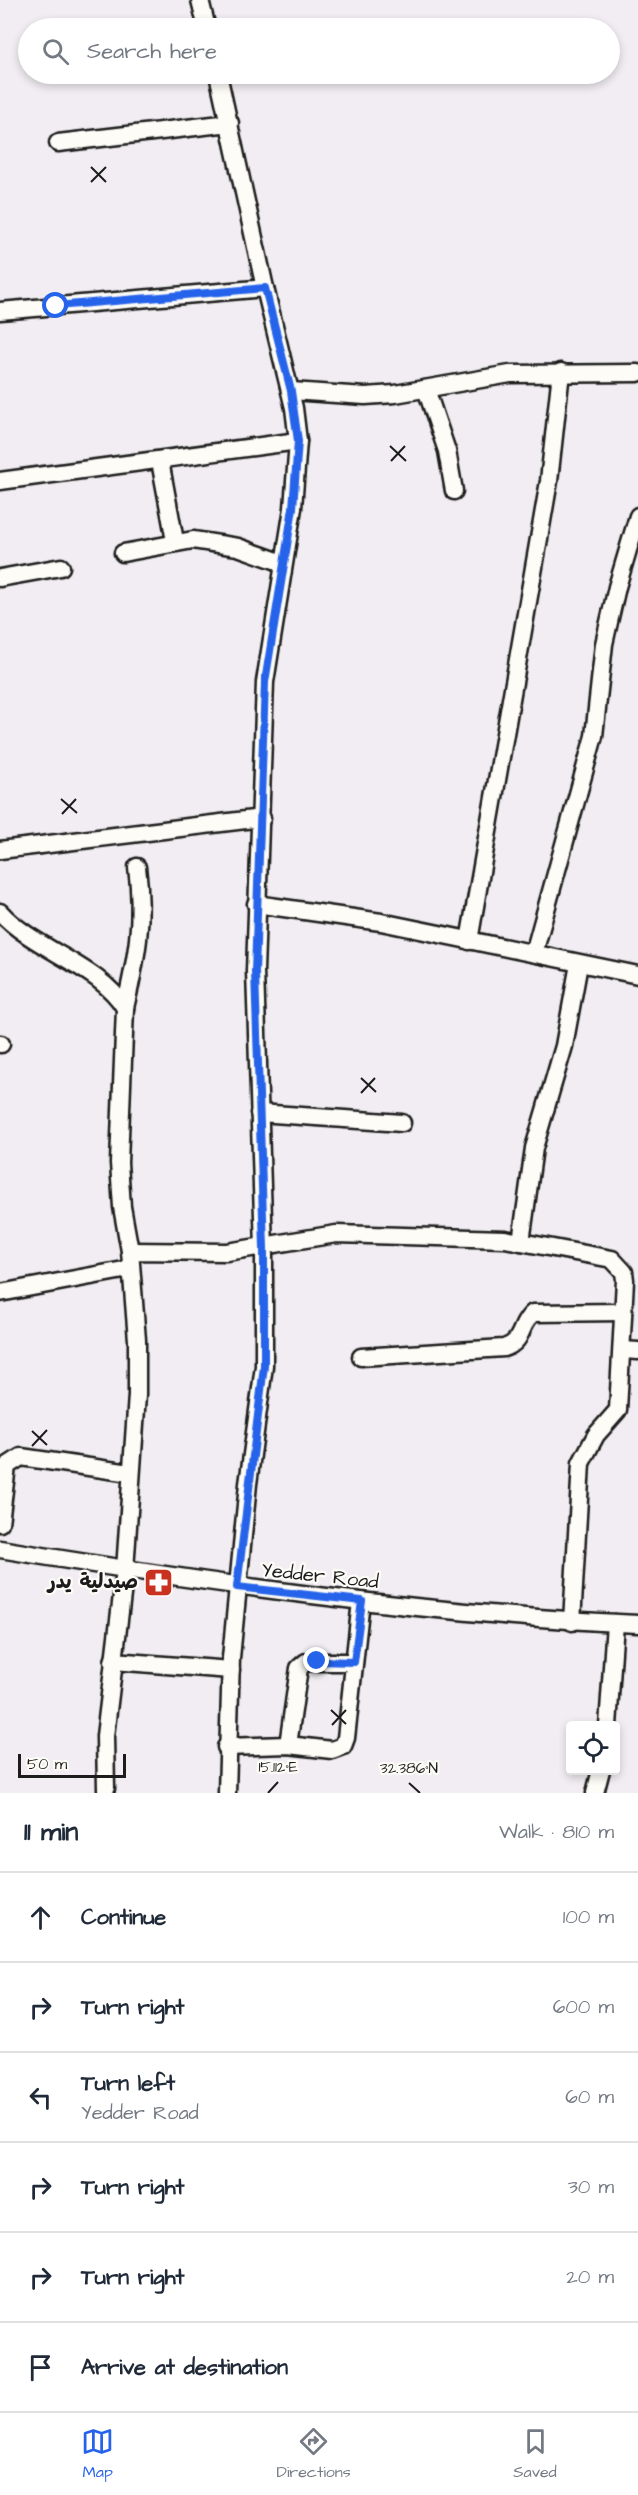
<!DOCTYPE html>
<meta charset="utf-8">
<style>
body{margin:0;font-family:"Architects Daughter","Playpen Sans Arabic",sans-serif;background:#f2f2f3;color:#1f2937}
.controls{position:absolute;right:18px;bottom:18px;display:grid;overflow:hidden;border-radius:6px;box-shadow:0 3px 9px #0003}
.controls button{width:54px;height:54px;display:grid;place-items:center;padding:0;border:0;border-bottom:2px solid #e0e1e3;background:#fff;color:#1f2937;font:30px sans-serif}
.scale{position:absolute;left:18px;bottom:15px;width:108px;box-sizing:border-box;padding-left:6px;border:3px solid #1c1c1c;border-top:0;font-size:16px;line-height:21px;white-space:nowrap;color:#1c1c1c;-webkit-text-stroke:4px #fdfcf7;paint-order:stroke}
.stop{position:absolute;width:18px;height:18px;margin:-14px;border:4px solid #2563eb;border-radius:50%;background:#fff}
.stop.end{background:#2563eb;border-color:#fff;box-shadow:0 2px 6px #0008}
.list{margin:0;padding:0;list-style:none}
h2{display:flex;justify-content:space-between;align-items:center;height:78px;margin:0;padding:0 24px;font-size:26px}
h2 small{font-size:20px;font-weight:400;color:#747a83}
.list li{display:grid;grid-template-columns:39px 1fr auto;gap:18px;align-items:center;box-sizing:border-box;height:90px;padding:0 24px;border-top:2px solid #e0e1e3}
.list b{display:block;font-size:22px;white-space:nowrap}
.list p{margin:0;font-size:20px;white-space:nowrap;color:#747a83}
.list em{font-size:20px;font-style:normal;color:#747a83}
.icon{flex:none;width:33px;height:33px;fill:none;stroke:currentColor;stroke-width:2;stroke-linecap:round;stroke-linejoin:round}
.map{position:relative;flex:none;width:638px;height:1793px;overflow:hidden}
.search{position:absolute;background:#fff;box-shadow:0 3px 9px #0003;left:18px;right:18px;top:18px;height:66px;display:flex;align-items:center;gap:15px;box-sizing:border-box;padding:0 21px;border-radius:33px;color:#747a83;font-size:22px}
.sheet{height:618px;background:#fff}
nav{display:flex;justify-content:space-around;align-items:center;box-sizing:border-box;height:84px;border-top:2px solid #e0e1e3;background:#fff;font-size:16px;color:#747a83}
nav a{display:grid;justify-items:center;gap:3px}
nav .on{color:#2563eb}
.map>svg:first-child{display:block}
.lines{fill:none;stroke-linecap:round;stroke-linejoin:round}
.minor-casing{stroke:#1c1c1c;stroke-width:21}
.minor{stroke:#fdfcf7;stroke-width:16}
.route{stroke:#2563eb;stroke-width:8}
.ticks{fill:none;stroke:#1c1c1c;stroke-width:2}
.labels{text-anchor:middle;dominant-baseline:central;stroke-width:4.5;stroke-linejoin:round;paint-order:stroke}
.street-label{font-size:20px;fill:#1c1c1c;stroke:#fdfcf7}
.poi-label{font-size:20px;font-weight:bold;fill:#1c1c1c;stroke:#fdfcf7;text-anchor:end}
.ticks-label{font-size:15px;text-anchor:middle;fill:#1c1c1c;stroke:#fdfcf7;stroke-width:4.5;stroke-linejoin:round;paint-order:stroke}
</style>
<div class="map">
<svg width="638" height="1793" viewBox="0 0 638 1793">
<rect width="100%" height="100%" fill="#f1edf2"/>
<filter id="ink" filterUnits="userSpaceOnUse"><feTurbulence type="fractalNoise" baseFrequency=".0167" numOctaves="2"/><feDisplacementMap in="SourceGraphic" scale="12" xChannelSelector="R" yChannelSelector="G"/><feConvolveMatrix kernelMatrix="1 2 1 2 8 2 1 2 1" color-interpolation-filters="sRGB"/></filter>
<g filter="url(#ink)">
<g class="lines">
<defs>
<g id="minor">
<path d="M200,0l7,28"/>
<path d="M218,74l47,214 29,120 4,33 -5,67 -28,174 -10,289 9,277v118l-16,118 -17,174 -4,135"/>
<path d="M58,143l172,-20"/>
<path d="M0,311l265,-23"/>
<path d="M426,389l21,62 7,40"/>
<path d="M291,391l74,5 30,-2 115,-20 128,-1"/>
<path d="M160,461l15,80"/>
<path d="M0,481l298,-40"/>
<path d="M123,553l70,-13 45,7 45,16"/>
<path d="M0,578l61,-11"/>
<path d="M0,850l262,-32"/>
<path d="M256,904l125,18 257,53"/>
<path d="M0,912c33,37 100,54 125,96l-6,155 3,44 8,44"/>
<path d="M469,941l80,-460 12,-109"/>
<path d="M534,953l60,-217 10,-92 13,-57 21,-71"/>
<path d="M125,1008c12,-52 19,-87 12,-141"/>
<path d="M0,1044h1"/>
<path d="M259,1113l143,10"/>
<path d="M521,1242l13,-94 30,-102 15,-82"/>
<path d="M0,1293l129,-24"/>
<path d="M623,1350l15,1"/>
<path d="M361,1357l143,-9c20,-6 15,-24 29,-35l90,-1"/>
<path d="M0,1523l7,-57 14,-9 109,16"/>
<path d="M0,1549c212,35 424,65 638,75"/>
<path d="M113,1661l118,9"/>
<path d="M608,1726l7,-103"/>
<path d="M288,1745l11,-77 7,-6h48"/>
<path d="M226,1747l62,-2 44,5 11,-4 3,-8 15,-137"/>
<path d="M106,1789l-1,-53 20,-166 12,-175v-55l-7,-89 97,1 109,-18 169,5 107,20 12,13 1,8 -7,130 -22,25 -15,28 -9,159"/>
<path d="M595,1793l6,-23"/>
</g>
</defs>
<!-- minor casing -->
<use href="#minor" class="minor-casing"/>
<!-- minor -->
<use href="#minor" class="minor"/>
</g>
</g>
<g class="lines" filter="url(#ink)">
<!-- route -->
<path class="route" d="M56,306l209,-18 26,103 7,50 -5,67 -28,174 -10,290 9,276v118l-27,221 125,14 -8,61 -37,-1"/>
</g>
<!-- ticks -->
<path class="ticks" d="M91,167l15,15M91,182l15,-15M390,446l16,15M391,461l14,-15M61,799l16,14M62,814l14,-15M361,1078l15,14M361,1093l14,-15M32,1431l15,14M32,1446l15,-16M331,1710l15,14M332,1725l14,-15M409,1783l11,10M268,1793l10,-11"/>
<!-- icons -->
<defs>
<symbol id="pharmacy-square" viewBox="-11 -11 22 22"><rect x="-9" y="-9" width="18" height="18" rx="4" fill="#c8321e" stroke="#fdfcf7"/><path d="M-2-6h4v4h4v4h-4v4h-4v-4h-4v-4h4Z" fill="#fff"/></symbol>
</defs>
<g fill-rule="evenodd">
<use href="#pharmacy-square" x="142" y="1566" width="33" height="33"/>
</g>
<g class="labels">
<!-- street labels -->
<g class="street-label">
<text transform="translate(320 1576) rotate(6)">Yedder Road</text>
</g>
<!-- poi labels -->
<g class="poi-label">
<text x="138" y="1582">صيدلية يدر</text>
</g>
</g>
<g class="ticks-label">
<text x="278" y="1772">15.112°E</text>
<text x="409" y="1773">32.386°N</text>
</g>
</svg>
<div class="controls">
<button><svg class="icon" aria-label="locate" viewBox="0 0 24 24"><circle cx="12" cy="12" r="6"/><path d="M12 2v4M12 18v4M2 12h4M18 12h4"/></svg></button>
</div>
<div class="scale">50 m</div>
<div class="stop" style="left:56px;top:306px"></div>
<div class="stop end" style="left:317px;top:1661px"></div>
<div class="search"><svg class="icon" aria-label="search" viewBox="0 0 24 24"><circle cx="10" cy="10" r="6"/><path d="M15 15l6 6"/></svg>Search here</div>
</div>
<section class="sheet">
<h2>11 min<small>Walk · 810 m</small></h2>
<ul class="list">
<li><svg class="icon" aria-label="ahead" viewBox="0 0 24 24"><path d="M12 20V5M6 11l6-6 6 6"/></svg><div><b>Continue</b></div><em>100 m</em></li>
<li><svg class="icon" aria-label="right" viewBox="0 0 24 24"><path d="M7 20v-9h11M14 6l5 5-5 5"/></svg><div><b>Turn right</b></div><em>600 m</em></li>
<li><svg class="icon" aria-label="left" viewBox="0 0 24 24"><path d="M17 20v-9H6M10 6l-5 5 5 5"/></svg><div><b>Turn left</b><p>Yedder Road</p></div><em>60 m</em></li>
<li><svg class="icon" aria-label="right" viewBox="0 0 24 24"><path d="M7 20v-9h11M14 6l5 5-5 5"/></svg><div><b>Turn right</b></div><em>30 m</em></li>
<li><svg class="icon" aria-label="right" viewBox="0 0 24 24"><path d="M7 20v-9h11M14 6l5 5-5 5"/></svg><div><b>Turn right</b></div><em>20 m</em></li>
<li><svg class="icon" aria-label="arrive" viewBox="0 0 24 24"><path d="M6 21V4h12l-3 4 3 4H6"/></svg><div><b>Arrive at destination</b></div></li>
</ul>
</section>
<nav>
<a class="on"><svg class="icon" aria-label="map" viewBox="0 0 24 24"><path d="M3 6l6-2 6 2 6-2v14l-6 2-6-2-6 2zM9 4v14M15 6v14"/></svg>Map</a>
<a><svg class="icon" aria-label="directions" viewBox="0 0 24 24"><path d="M12 3l9 9-9 9-9-9zM9 14v-3h6M13 9l2 2-2 2"/></svg>Directions</a>
<a><svg class="icon" aria-label="saved" viewBox="0 0 24 24"><path d="M7 4h10v16l-5-4-5 4z"/></svg>Saved</a>
</nav>
